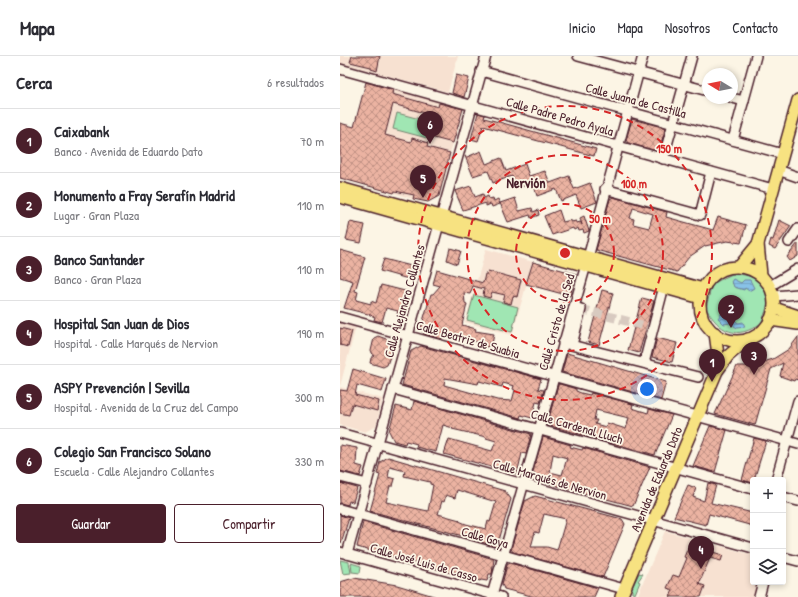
<!DOCTYPE html>
<html lang="es">
<meta charset="utf-8">
<style>
body{margin:0;font-family:"Patrick Hand",sans-serif;background:#f2f2f3;color:#2b2b33}
.controls{position:absolute;right:12px;bottom:12px;display:grid;overflow:hidden;border-radius:4px;box-shadow:0 2px 6px #0003}
.controls button{width:36px;height:36px;display:grid;place-items:center;padding:0;border:0;border-bottom:1px solid #e1e1e2;background:#fff;color:#2b2b33;font:20px sans-serif}
.compass{position:absolute;left:362px;top:12px;width:36px;height:36px;border-radius:50%;background:#fff;box-shadow:0 2px 6px #0003;rotate:280deg}
.you{position:absolute;left:307px;top:333px;width:14px;height:14px;margin:-10px;border:3px solid #fff;border-radius:50%;background:#1a73e8;box-shadow:0 0 0 6px #1a73e833}
.badge{display:grid;place-items:center;width:26px;height:26px;border-radius:50%;background:#4a1f2b;color:#fff;font-size:13px;font-weight:700}
.pin{position:absolute;translate:-50% -33px;filter:drop-shadow(0 1px 2px #0008)}
.pin::after{content:'';position:absolute;top:21px;width:14px;height:12px;background:inherit;clip-path:polygon(0 0,100% 0,50% 100%)}
.list{margin:0;padding:0;list-style:none}
h2{display:flex;justify-content:space-between;align-items:center;height:52px;margin:0;padding:0 16px;font-size:17px}
h2 small{font-size:13px;font-weight:400;color:#7c7c81}
.list li{display:grid;grid-template-columns:26px 1fr auto;gap:12px;align-items:center;box-sizing:border-box;height:64px;padding:0 16px;border-top:1px solid #e1e1e2}
.list b{display:block;font-size:15px;white-space:nowrap}
.list p{margin:0;font-size:13px;white-space:nowrap;color:#7c7c81}
.list em{font-size:13px;font-style:normal;color:#7c7c81}
.actions{display:flex;gap:8px;padding:12px 16px}
.actions a{flex:1;padding:9px 0;border:1px solid #4a1f2b;border-radius:4px;text-align:center;font-size:14px;color:#4a1f2b}
.actions .main{background:#4a1f2b;color:#fff}
.icon{flex:none;width:22px;height:22px;fill:none;stroke:currentColor;stroke-width:2;stroke-linecap:round;stroke-linejoin:round}
.map{position:relative;flex:none;width:458px;height:541px;overflow:hidden}
header{display:flex;align-items:center;gap:24px;box-sizing:border-box;height:56px;padding:0 20px;background:#fff;border-bottom:1px solid #e1e1e2}
header strong{font-size:19px}
nav{display:flex;gap:22px;margin-inline-start:auto;font-size:14px}
main{display:flex}
aside{flex:1;background:#fff}
.map>svg:first-child{display:block}
.built{fill:#f7e1d1}
.green{fill:#a0e6b3;stroke:#75826f}
.water{fill:url(#water-rules);stroke:#6f819c}
.building{fill:url(#building-cross-hatch);stroke:#4a1f2b;fill-rule:evenodd}
.lines{fill:none;stroke-linecap:round;stroke-linejoin:round}
.minor-tunnel{stroke:#d8cac0;stroke-width:9;stroke-dasharray:9 4.5;stroke-linecap:butt}
.minor-casing{stroke:#4a1f2b;stroke-width:12}
.major-casing{stroke:#4a1f2b;stroke-width:14}
.minor{stroke:#fcf5e5;stroke-width:9}
.major{stroke:#f7e281;stroke-width:11}
.ring{fill:none;stroke:#d62828;stroke-width:2;stroke-dasharray:7 5}
.labels{text-anchor:middle;dominant-baseline:central;stroke-width:3.5;stroke-linejoin:round;paint-order:stroke}
.street-label{font-size:13px;fill:#4a1f2b;stroke:#fcf5e5}
.neighbourhood-label{font-size:14px;font-weight:bold;fill:#4a1f2b;stroke:#fcf5e5}
.centre{fill:#d62828;stroke:#fcf5e5;stroke-width:2}
.ring-label{font-size:12px;text-anchor:middle;font-weight:bold;fill:#d62828;stroke:#fcf5e5;stroke-width:3.5;stroke-linejoin:round;paint-order:stroke}
</style>
<header>
<strong>Mapa</strong>
<nav><a>Inicio</a><a>Mapa</a><a>Nosotros</a><a>Contacto</a></nav>
</header>
<main>
<aside>
<h2>Cerca<small>6 resultados</small></h2>
<ul class="list">
<li><span class="badge">1</span><div><b>Caixabank</b><p>Banco · Avenida de Eduardo Dato</p></div><em>70 m</em></li>
<li><span class="badge">2</span><div><b>Monumento a Fray Serafín Madrid</b><p>Lugar · Gran Plaza</p></div><em>110 m</em></li>
<li><span class="badge">3</span><div><b>Banco Santander</b><p>Banco · Gran Plaza</p></div><em>110 m</em></li>
<li><span class="badge">4</span><div><b>Hospital San Juan de Dios</b><p>Hospital · Calle Marqués de Nervion</p></div><em>190 m</em></li>
<li><span class="badge">5</span><div><b>ASPY Prevención | Sevilla</b><p>Hospital · Avenida de la Cruz del Campo</p></div><em>300 m</em></li>
<li><span class="badge">6</span><div><b>Colegio San Francisco Solano</b><p>Escuela · Calle Alejandro Collantes</p></div><em>330 m</em></li>
</ul>
<div class="actions"><a class="main">Guardar</a><a>Compartir</a></div>
</aside>
<div class="map">
<svg width="458" height="541" viewBox="0 0 458 541">
<defs>
<pattern id="water-rules" width="6" height="5" patternUnits="userSpaceOnUse"><rect width="6" height="5" fill="#88c2e7"/><path d="M0 2.5h6" fill="none" stroke="#77a6c6"/></pattern>
<pattern id="building-cross-hatch" width="8" height="8" patternUnits="userSpaceOnUse"><rect width="8" height="8" fill="#ebb3a2"/><path d="M0 0l8 8M0 8l8-8" fill="none" stroke="#c09184"/></pattern>
</defs>
<rect width="100%" height="100%" fill="#fcf5e5"/>
<filter id="ink" filterUnits="userSpaceOnUse"><feTurbulence type="fractalNoise" baseFrequency=".025" numOctaves="2"/><feDisplacementMap in="SourceGraphic" scale="8" xChannelSelector="R" yChannelSelector="G"/><feConvolveMatrix kernelMatrix="1 2 1 2 8 2 1 2 1" color-interpolation-filters="sRGB"/></filter>
<g filter="url(#ink)">
<!-- built -->
<g class="built">
<path d="M0,0h118l-10,36 -108,-29z"/>
<path d="M53,33l46,13 -9,35 23,6 -3,10 -23,-6 -14,52 -19,-6 -13,-59z"/>
<path d="M146,193l47,13 -21,73 -47,-13z"/>
<path d="M0,267l16,4 -16,59z"/>
<path d="M0,331l43,12 -7,27 -11,6 -25,-7z"/>
<path d="M325,475l88,24v27h7l-4,15h-119z"/>
</g>
<!-- green -->
<g class="green">
<path d="M57,57l34,9 -4,16 -34,-9z"/>
<path d="M392,218c15,-1 37,7 36,25 0,8 -4,17 -7,24 -24,18 -42,9 -55,-15l6,-24z"/>
<path d="M134,239l44,12 -6,25 -45,-12z"/>
<path d="M0,504l9,2 2,11 -8,1z"/>
<path d="M11,507l10,3 -1,7 -8,-1z"/>
<path d="M299,517l4,1 -5,7 2,1 -5,12 -3,-1v-5z"/>
</g>
<!-- water -->
<g class="water">
<path d="M393,223l8,4 3,-3h6l4,8 -5,3 -4,-3 -1,2 -10,-3 -1,-3 -2,-2z"/>
<path d="M381,258l9,2 8,7 5,-1 2,5 -8,1 -7,-5 -6,1 -6,-6z"/>
</g>
<!-- building -->
<g class="building">
<path d="M12,0h28l-3,15 -6,-2v-2l-21,-5z"/>
<path d="M116,19l13,3 -5,19 -12,-4z"/>
<path d="M26,26l27,8 -1,4 46,13 1,-4 24,6 -10,34 -23,-6 5,-21 -42,-12 -8,31 26,7 1,-4 16,5 -1,4 23,6 -11,43 -11,6 -15,-3 1,-4 -19,-4 -1,2 -54,-15v-55l14,4z"/>
<path d="M138,57l7,2 -1,3 15,4 97,27 -2,7 -111,-30 -5,15 -7,-2z"/>
<path d="M292,63l34,9 -7,21 -2,2 -29,-8 -2,-3z"/>
<path d="M141,95l5,13 15,-6 5,13 19,-7 4,12 16,-5 5,12 19,-7 5,13 16,-6 7,19 -16,6 -5,-13 -15,6 -5,-12 -19,7 -4,-13 -16,5 -5,-12 -19,7 -5,-12 -15,5 -8,-20 2,1z"/>
<path d="M131,130l4,11 8,-3 1,4 4,-2 1,3 4,-1 1,3 4,-2 2,5 -8,3 -1,-3 -5,2v-3l-23,7 -8,-19z"/>
<path d="M273,141l54,15 -1,5 47,13 5,-13 28,8 -5,18 -14,-2 -22,5 -16,11 -12,15 -81,-22 14,-51zM293,152l20,6 -4,14 -16,-4 1,-5 -4,-1z"/>
<path d="M175,142l4,13 13,-3 1,4 5,-2 1,5 -8,3 -1,-3 -22,7 -8,-19z"/>
<path d="M219,154l4,12 8,-2v2l5,-1v2l5,-1 1,3 -2,-7 4,-2 5,15 -5,2 -1,-3 -4,1 -1,-3 -4,2 -1,-2 -21,7 -8,-19z"/>
<path d="M439,164l12,6 -16,23 -6,-3 2,-7 2,1z"/>
<path d="M10,166l15,3 -4,18 -15,-3z"/>
<path d="M458,187v13l-8,5 -3,-4z"/>
<path d="M110,192l11,3 -4,13 -10,-4z"/>
<path d="M0,194l25,7 -10,34 3,1 -2,8 15,4v-3l5,2 5,-18 28,7 -4,13 3,1 -2,9 -9,-1 1,-3 -12,-3 -4,14 -8,-2 1,-3 -7,-3 -24,-6 9,-27 -13,-4z"/>
<path d="M44,203l31,8 -3,13 -32,-9z"/>
<path d="M193,206l43,12 -6,22 -44,-12z"/>
<path d="M97,214l46,13 2,-9h2l1,-3 33,9 -4,17 -4,-1 -2,8 -8,-2 2,-7 -13,-3 -2,6 -7,-2 1,-7 -11,-3 -3,8 -6,-1 1,10 2,1 -5,21 14,4 -1,2 19,3 -2,10 -3,-1 -1,4h-6l-5,-1 1,-4 -28,-6v1l-7,-2 -1,4 -18,-5 -3,-6 10,-34h2l7,-8 -7,-2z"/>
<path d="M262,234l11,3 -14,52 -11,-3z"/>
<path d="M302,242l12,3 -15,52 -11,-3z"/>
<path d="M0,272l12,3 -4,16 -8,-2z"/>
<path d="M38,280l11,4 5,5 -7,20 -4,2 -13,-4 1,-5 3,-2 -3,-5 3,-13z"/>
<path d="M458,281v43l-3,-1 -1,2 -14,-5 3,-13 -12,6 -16,56 -40,-11 22,-48h14l22,-7 16,-10z"/>
<path d="M317,282l20,5 -5,19 -20,-5z"/>
<path d="M81,290l120,33 -3,10 6,1 -4,13 -4,-1 -4,16 -11,-3 -1,3 -118,-33 9,-34zM105,322l33,6 1,-3 23,6 1,-4 11,3 -1,3 2,1 -3,11 -15,-1 -53,-15z"/>
<path d="M227,297l99,29 -5,18 -99,-28z"/>
<path d="M13,313l33,10 -4,13 -25,-7 -2,10 24,6 -2,10 -25,-7 -3,11 -9,-2v-23l7,1z"/>
<path d="M220,328l16,5v2l5,2 9,2 1,-2 42,11 -1,4 16,5 1,-4 23,6 -17,40 -108,-30 11,-40zM256,354l33,8 -3,11 -19,-6 -1,4 -11,-3 2,-4h-3z"/>
<path d="M74,345l117,33 -5,20 -4,-1 -5,21 -73,-20 5,-15 43,12 4,-10 -10,-3v-1l-34,-8 1,-1 -10,-3 -7,27 -20,-5 1,-3 -11,-3 -1,3 -11,-3 -5,-10 7,-25 16,4z"/>
<path d="M370,370l17,4 -12,42 -22,-6z"/>
<path d="M203,381l28,8 -1,2 12,3 1,-2 67,19 -17,39 -94,-25 -6,-10zM213,398l14,4 -5,17 -12,-3z"/>
<path d="M414,382l12,3 -13,42 -11,-3z"/>
<path d="M0,389l17,3 -1,17 7,2 -3,9 -20,-5z"/>
<path d="M48,401l117,34 6,8 -14,48 -34,-11 -93,-25 10,-36 -3,-1 3,-12zM50,411l15,4 -1,5 26,6v2l3,1 -5,26 -42,-9 4,-16h3l2,-7 -7,-2zM117,434l39,12 -6,20 -2,-1 -2,8 -20,-5 -7,-3 1,-1 -22,-6 4,-13 2,1 2,-7 9,3z"/>
<path d="M0,427l17,5 -4,14 -4,-1 -1,4 -8,-2z"/>
<path d="M368,427l8,2 -5,18 42,10v13l-44,-12 -3,11 -32,-8 14,-32 8,3 -3,9 11,4z"/>
<path d="M195,440l87,23 3,5 -22,53 -90,-25 -2,-3 14,-48zM204,458l22,5 -9,31 -10,-3h-16l4,-15 4,1z"/>
<path d="M0,459l9,3 -8,25 -1,-1z"/>
<path d="M23,466l131,37 -2,15h-3l-2,7 -6,-1 -1,1 -29,-10v2l-94,-26z"/>
<path d="M350,487l11,4 1,-3 8,4 -1,3 14,4 -2,6 -11,-3 -11,26 6,2 -4,11h-31l3,-7 -6,-2 6,-13 6,2 8,-19 -3,-1z"/>
<path d="M170,507l88,25 -4,9h-59l-31,-8 -2,-5 5,-19z"/>
<path d="M14,522l43,7 40,12h-97v-15z"/>
</g>
<g class="lines">
<!-- minor-tunnel -->
<path class="minor-tunnel" d="M241,253l72,19"/>
<defs>
<g id="minor">
<path d="M238,0l130,35"/>
<path d="M0,13l433,120"/>
<path d="M141,15l302,83"/>
<path d="M392,42l12,3"/>
<path d="M393,84l23,-84"/>
<path d="M323,103l29,-103"/>
<path d="M438,114l20,7"/>
<path d="M265,133l95,26 11,-43"/>
<path d="M449,186l9,-13"/>
<path d="M430,230l28,-17"/>
<path d="M434,240l24,-2"/>
<path d="M0,261l458,127"/>
<path d="M223,287l135,34"/>
<path d="M232,289l9,-36 -7,-2"/>
<path d="M304,307l18,-69"/>
<path d="M53,333l360,100"/>
<path d="M0,377l413,115"/>
<path d="M0,421l27,7"/>
<path d="M436,424l22,-79"/>
<path d="M443,441l15,4"/>
<path d="M0,453l284,80"/>
<path d="M0,496l161,45"/>
<path d="M7,498l139,-498"/>
<path d="M443,501l15,4"/>
<path d="M152,539l92,-323 59,-216"/>
<path d="M419,541l4,-15"/>
</g>
<g id="major">
<path d="M0,132l363,101"/>
<path d="M0,141l361,101"/>
<path d="M399,211l19,-23"/>
<circle cx="397" cy="248" r="37"/>
<path d="M421,219l-3,-31 40,-144"/>
<path d="M434,252l24,8"/>
<path d="M430,264l28,4"/>
<path d="M375,277l3,22 -1,16"/>
<path d="M281,541l96,-226 11,-15 20,-17"/>
</g>
</defs>
<!-- minor casing -->
<use href="#minor" class="minor-casing"/>
<!-- major casing -->
<use href="#major" class="major-casing"/>
<!-- minor -->
<use href="#minor" class="minor"/>
<!-- major -->
<use href="#major" class="major"/>
</g>
</g>
<!-- distance rings -->
<g class="ring">
<circle cx="225" cy="197" r="49"/>
<circle cx="225" cy="197" r="98"/>
<circle cx="225" cy="197" r="147"/>
</g>
<g class="labels">
<!-- street labels -->
<g class="street-label">
<text transform="translate(296 44) rotate(15)">Calle Juana de Castilla</text>
<text transform="translate(220 60) rotate(16)">Calle Padre Pedro Ayala</text>
<text transform="translate(64 245) rotate(-74)">Calle Alejandro Collantes</text>
<text transform="translate(216 266) rotate(-74)">Calle Cristo de la Sed</text>
<text transform="translate(128 283) rotate(16)">Calle Beatriz de Suabia</text>
<text transform="translate(237 370) rotate(16)">Calle Cardenal Lluch</text>
<text transform="translate(210 423) rotate(16)">Calle Marqués de Nervion</text>
<text transform="translate(316 423) rotate(-67)">Avenida de Eduardo Dato</text>
<text transform="translate(145 481) rotate(16)">Calle Goya</text>
<text transform="translate(84 506) rotate(16)">Calle José Luis de Casso</text>
</g>
<!-- neighbourhood labels -->
<g class="neighbourhood-label">
<text x="186" y="126">Nervión</text>
</g>
</g>
<circle cx="225" cy="197" r="6" class="centre"/>
<g class="ring-label">
<text x="329" y="97">150 m</text>
<text x="294" y="132">100 m</text>
<text x="260" y="167">50 m</text>
</g>
</svg>
<div class="controls">
<button>+</button>
<button>−</button>
<button><svg class="icon" aria-label="layers" viewBox="0 0 24 24"><path d="M12 4l9 5-9 5-9-5zM3 14l9 5 9-5"/></svg></button>
</div>
<svg class="compass" viewBox="-18 -18 36 36"><path d="M0-13l5 13h-10z" fill="#e53935"/><path d="M0 13l5-13h-10z" fill="#7c7c81"/></svg>
<div class="you"></div>
<div class="pin badge" style="left:372px;top:326px">1</div>
<div class="pin badge" style="left:391px;top:272px">2</div>
<div class="pin badge" style="left:414px;top:319px">3</div>
<div class="pin badge" style="left:361px;top:513px">4</div>
<div class="pin badge" style="left:83px;top:142px">5</div>
<div class="pin badge" style="left:90px;top:88px">6</div>
</div>
</main>
